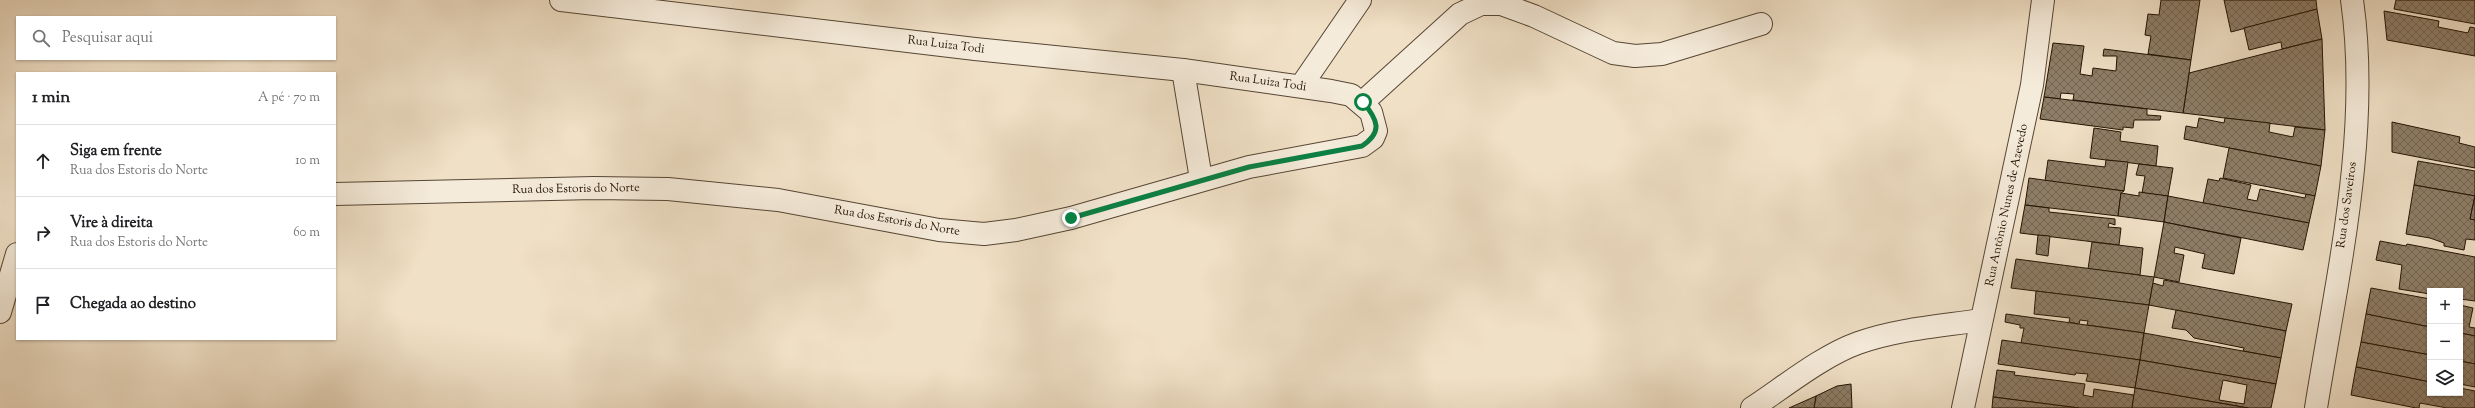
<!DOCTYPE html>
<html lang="pt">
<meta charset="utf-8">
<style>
body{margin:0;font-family:"Sorts Mill Goudy",serif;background:#f2f2f2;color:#202124}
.controls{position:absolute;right:12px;bottom:12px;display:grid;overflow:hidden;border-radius:0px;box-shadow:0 1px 3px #0004}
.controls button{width:36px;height:36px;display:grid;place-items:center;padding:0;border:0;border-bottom:1px solid #e0e0e0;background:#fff;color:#202124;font:20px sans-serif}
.stop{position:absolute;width:12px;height:12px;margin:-9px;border:3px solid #0b8043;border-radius:50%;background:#fff}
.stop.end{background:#0b8043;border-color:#fff;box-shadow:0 1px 4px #0008}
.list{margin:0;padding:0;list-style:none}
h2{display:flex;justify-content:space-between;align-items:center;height:52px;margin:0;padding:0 16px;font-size:17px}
h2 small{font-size:13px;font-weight:400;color:#757577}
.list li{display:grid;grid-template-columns:26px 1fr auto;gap:12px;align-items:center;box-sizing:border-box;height:72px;padding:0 16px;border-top:1px solid #e0e0e0}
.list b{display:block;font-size:15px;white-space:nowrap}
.list p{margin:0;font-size:13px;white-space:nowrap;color:#757577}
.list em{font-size:13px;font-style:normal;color:#757577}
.icon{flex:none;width:22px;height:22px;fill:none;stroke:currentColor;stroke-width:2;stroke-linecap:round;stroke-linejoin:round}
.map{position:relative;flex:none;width:2475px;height:408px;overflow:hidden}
.search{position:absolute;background:#fff;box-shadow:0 1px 3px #0004;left:16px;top:16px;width:320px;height:44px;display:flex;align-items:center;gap:10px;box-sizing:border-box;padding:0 14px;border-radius:0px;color:#757577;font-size:15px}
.panel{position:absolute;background:#fff;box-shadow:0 1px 3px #0004;left:16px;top:72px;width:320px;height:268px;border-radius:0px}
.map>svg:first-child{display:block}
.building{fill:url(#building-cross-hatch);stroke:#231303;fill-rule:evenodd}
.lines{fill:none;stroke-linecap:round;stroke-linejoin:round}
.minor-casing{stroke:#564634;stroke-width:24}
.minor{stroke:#f5ebda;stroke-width:22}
.route{stroke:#0b8043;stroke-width:5}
.labels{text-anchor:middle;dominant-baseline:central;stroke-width:3;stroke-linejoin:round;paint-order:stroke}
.street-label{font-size:12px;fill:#231303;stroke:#f5ebda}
</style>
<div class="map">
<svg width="2475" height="408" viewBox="0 0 2475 408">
<defs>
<pattern id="building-cross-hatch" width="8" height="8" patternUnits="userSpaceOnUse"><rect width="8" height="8" fill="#8e7e68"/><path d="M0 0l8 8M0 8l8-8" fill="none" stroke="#746653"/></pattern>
</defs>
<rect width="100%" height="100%" fill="#f0e0c6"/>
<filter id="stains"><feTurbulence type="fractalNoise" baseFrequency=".005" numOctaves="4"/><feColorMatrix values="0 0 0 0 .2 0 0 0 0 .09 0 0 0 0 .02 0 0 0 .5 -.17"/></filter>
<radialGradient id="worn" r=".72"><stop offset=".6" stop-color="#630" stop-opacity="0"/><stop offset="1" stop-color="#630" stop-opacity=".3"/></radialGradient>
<!-- building -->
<g class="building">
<path d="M2161,0h39l-9,60 -43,-6 3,-18 -6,-1 3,-21 11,1z"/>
<path d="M2224,0h92l1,9 -86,23z"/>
<path d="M2396,0h79v24l-81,-15z"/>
<path d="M2317,9l5,30 -40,10 -1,-7 -32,8 -5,-22z"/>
<path d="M2384,11l55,10 -1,6 30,6 2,-6 5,1v28l-88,-16z"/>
<path d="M2322,39l3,91 -142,-17 6,-40z"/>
<path d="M2053,43l31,3 -4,28 12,2 1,-8 23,3 1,-15h-14l1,-7 87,11 -8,53 -110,-13 1,-6 -13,-1 -1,6 -16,-2z"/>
<path d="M2044,97l103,12v6l14,1 -1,4h-26l-1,8 -10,-1v3l-83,-11z"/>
<path d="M2199,118l25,5 1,-5 45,5 -1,9 24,5 2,-10 30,3 -4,36 -137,-27 2,-13 11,2z"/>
<path d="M2392,122l68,15 -1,6 16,4v21l-83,-16z"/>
<path d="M2094,128l27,4 -1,9 38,5 -2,20 -66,-8z"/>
<path d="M2229,148l92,18 -6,30 -92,-18z"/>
<path d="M2048,160l57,7 1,-7 22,2 -4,29 -79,-10z"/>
<path d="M2418,161l57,10v25l-61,-11z"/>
<path d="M2139,164l34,4 -5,28 -26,-3 3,-17 -9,-1z"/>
<path d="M2029,178l95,13 -3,2 -3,23 -93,-11z"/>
<path d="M2220,178l31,7 -4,14 10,2 3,-12 45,9 1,-4 9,2 -6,27 -106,-20 5,-24 11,2z"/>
<path d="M2414,185l61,11 -5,23 5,1v20l-9,-1 -2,11 -20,-4v-3l-14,-5 -24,-4z"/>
<path d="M2139,192l29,4 -4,26 -46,-6 3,-23 18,3z"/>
<path d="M2168,196l141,27 -6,27 -139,-28z"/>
<path d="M2475,196v24l-5,-1z"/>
<path d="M2025,205l24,3v4l66,7v6l-6,-2 -1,4 13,1 -2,17 -99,-12z"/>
<path d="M2164,222l77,16 -7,36 -32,-6 3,-14 -30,-7 -1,6 10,2 -5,27 -25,-5z"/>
<path d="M2038,235l12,1 -2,20 -12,-2z"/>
<path d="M2380,241l26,5 1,-2 68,13v44l-15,-2v-8h-30v3l-31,-5 3,-24 -26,-5z"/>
<path d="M2092,242l51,6 -3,27 -52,-6z"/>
<path d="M2016,259l138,18 -5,28 -138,-17z"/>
<path d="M2164,280l128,24 -6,27 -137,-26 4,-22 10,3z"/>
<path d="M2371,288l59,11v28l-64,-13z"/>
<path d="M2036,291l113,14 -5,28 -57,-8 1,-4 -8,-1 -1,4 -10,-2 1,-4 -36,-4z"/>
<path d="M2460,305l13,3 -4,19 6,1v8l-15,-3z"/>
<path d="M2176,310l110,21 -5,27 -38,-7 1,-3 -50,-10 -8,-8 -14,-2z"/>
<path d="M2006,314l138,19 -4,27 -119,-17 3,-15h-4v-3l-15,-3z"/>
<path d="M2366,314l64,13v28l-69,-13z"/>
<path d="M2144,333l137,25 -5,26 -136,-24z"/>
<path d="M2460,333l15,3v28l-15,-3z"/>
<path d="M2002,340l138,20 -5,28 -49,-7 2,-7 -12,-1 -1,2 -77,-11z"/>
<path d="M2361,342l69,13v27l-74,-15z"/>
<path d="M2140,360l136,24 -5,24h-23l-113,-20zM2223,380l24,5 -3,19 -25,-4z"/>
<path d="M2460,361l15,3v23l-15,-3z"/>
<path d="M2356,367l74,15v11h30v-5l15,3v17h-28l-27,-5 -1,5h-3l-65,-13z"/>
<path d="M1997,370l18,2 -1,3 71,9 -2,11 10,2 1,-8 40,6 -2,13h-53l-86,-11z"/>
<path d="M1851,384l1,24h-38l2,-12 21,-10z"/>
<path d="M2135,388l113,20h-116z"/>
<path d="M1816,396l-2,12h-25z"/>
<path d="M1993,397l86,11h-87z"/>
</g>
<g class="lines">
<defs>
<g id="minor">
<path d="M1183,70l18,109"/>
<path d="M1301,86l59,-86"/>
<path d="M1363,102l97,-88 21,-10h20l33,12 79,37 22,3 27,-2 99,-30"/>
<path d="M335,194l259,-6 74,1 110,11 161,30 45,4 32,-4 55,-12 178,-51 113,-21 11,-8 3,-7 -5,-19 -20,-17 -20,-4 -148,-21 -208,-21 -414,-49"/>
<path d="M0,312l17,-58"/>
<path d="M1752,408c32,-21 70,-52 106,-65 39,-14 83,-17 123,-23"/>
<path d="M1963,408l69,-323 11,-85"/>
<path d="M2316,408c21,-132 55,-275 36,-408"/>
</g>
</defs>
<!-- minor casing -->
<use href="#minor" class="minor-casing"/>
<!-- minor -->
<use href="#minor" class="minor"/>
</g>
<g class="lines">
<!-- route -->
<path class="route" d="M1071,218l178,-51 113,-21c21,-14 16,-26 1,-44"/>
</g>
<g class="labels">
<!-- street labels -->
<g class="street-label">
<text transform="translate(946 45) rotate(7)">Rua Luiza Todi</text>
<text transform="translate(1268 82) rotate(8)">Rua Luiza Todi</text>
<text transform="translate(576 189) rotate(-1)">Rua dos Estoris do Norte</text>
<text transform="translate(2007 205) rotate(-78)">Rua Antônio Nunes de Azevedo</text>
<text transform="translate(2347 205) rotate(-82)">Rua dos Saveiros</text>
<text transform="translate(897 221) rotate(10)">Rua dos Estoris do Norte</text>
</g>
</g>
<rect width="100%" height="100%" filter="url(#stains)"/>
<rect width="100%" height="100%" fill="url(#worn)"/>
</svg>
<div class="controls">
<button>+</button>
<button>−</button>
<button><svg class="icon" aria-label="layers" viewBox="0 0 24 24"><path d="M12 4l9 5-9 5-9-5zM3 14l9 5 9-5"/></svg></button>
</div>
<div class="stop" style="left:1363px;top:102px"></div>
<div class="stop end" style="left:1071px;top:218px"></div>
<div class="search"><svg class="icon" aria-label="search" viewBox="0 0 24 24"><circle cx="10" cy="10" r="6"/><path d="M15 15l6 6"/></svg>Pesquisar aqui</div>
<section class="panel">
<h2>1 min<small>A pé · 70 m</small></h2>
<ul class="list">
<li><svg class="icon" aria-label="ahead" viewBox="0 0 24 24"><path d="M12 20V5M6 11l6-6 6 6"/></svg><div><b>Siga em frente</b><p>Rua dos Estoris do Norte</p></div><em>10 m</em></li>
<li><svg class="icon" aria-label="right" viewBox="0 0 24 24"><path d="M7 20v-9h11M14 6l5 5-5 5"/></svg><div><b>Vire à direita</b><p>Rua dos Estoris do Norte</p></div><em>60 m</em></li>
<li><svg class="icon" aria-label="arrive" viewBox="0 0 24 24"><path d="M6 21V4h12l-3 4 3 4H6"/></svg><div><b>Chegada ao destino</b></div></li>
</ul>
</section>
</div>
